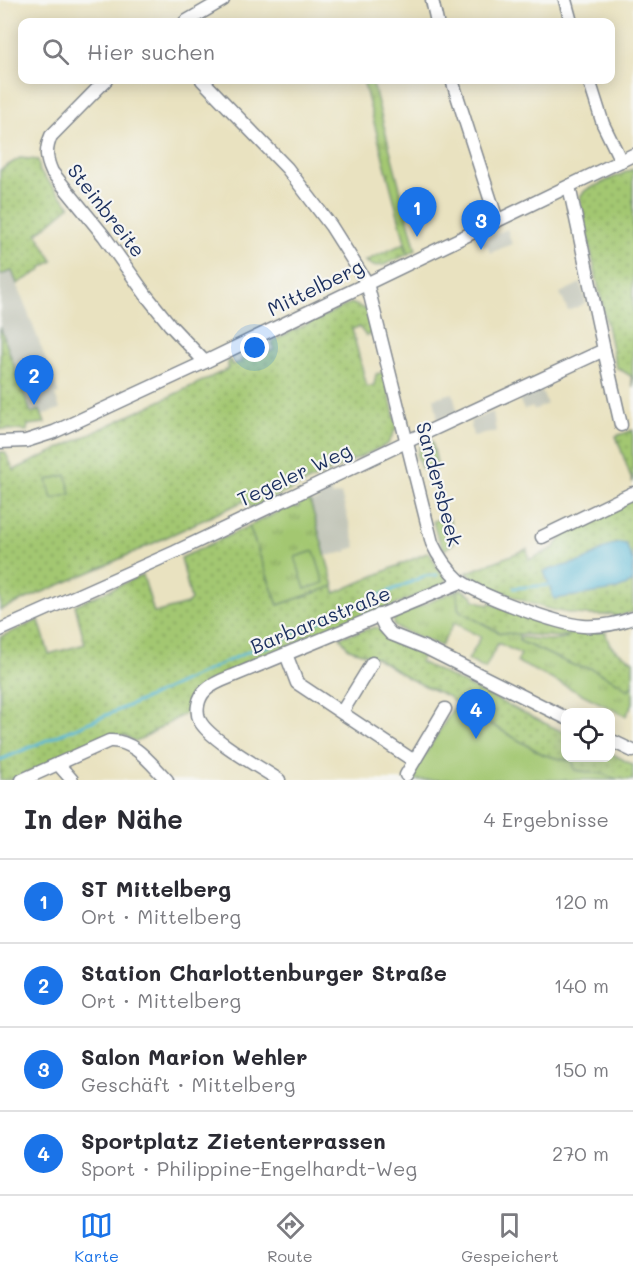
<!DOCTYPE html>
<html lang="de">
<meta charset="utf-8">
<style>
body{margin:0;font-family:Mali,sans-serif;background:#f7f7f7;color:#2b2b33}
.controls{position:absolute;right:18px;bottom:18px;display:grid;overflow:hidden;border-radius:12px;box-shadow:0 3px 15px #0003}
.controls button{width:54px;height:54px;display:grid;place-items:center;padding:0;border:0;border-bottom:2px solid #e1e1e2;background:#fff;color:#2b2b33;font:30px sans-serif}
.you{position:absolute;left:255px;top:348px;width:21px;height:21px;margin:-15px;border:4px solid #fff;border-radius:50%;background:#1a73e8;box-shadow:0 0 0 9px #1a73e833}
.badge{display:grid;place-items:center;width:39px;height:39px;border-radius:50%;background:#1a73e8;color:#fff;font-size:20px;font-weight:700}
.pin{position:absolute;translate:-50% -50px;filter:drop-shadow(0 2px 3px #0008)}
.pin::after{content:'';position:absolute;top:32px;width:21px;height:18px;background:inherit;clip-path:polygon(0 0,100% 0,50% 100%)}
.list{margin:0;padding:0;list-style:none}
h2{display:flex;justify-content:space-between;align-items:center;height:78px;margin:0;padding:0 24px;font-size:26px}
h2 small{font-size:20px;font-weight:400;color:#7c7c81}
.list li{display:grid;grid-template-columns:39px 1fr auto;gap:18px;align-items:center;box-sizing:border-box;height:84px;padding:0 24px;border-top:2px solid #e1e1e2}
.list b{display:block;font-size:22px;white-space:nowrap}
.list p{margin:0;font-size:20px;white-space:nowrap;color:#7c7c81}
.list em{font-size:20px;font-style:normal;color:#7c7c81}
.icon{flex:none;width:33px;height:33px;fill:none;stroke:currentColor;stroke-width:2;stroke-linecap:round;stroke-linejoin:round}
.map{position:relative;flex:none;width:633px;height:780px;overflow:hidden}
.search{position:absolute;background:#fff;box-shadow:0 3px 15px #0003;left:18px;right:18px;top:18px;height:66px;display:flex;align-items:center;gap:15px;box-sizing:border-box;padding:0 21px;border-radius:12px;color:#7c7c81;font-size:22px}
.sheet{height:414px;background:#fff}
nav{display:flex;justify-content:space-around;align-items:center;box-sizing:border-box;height:84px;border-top:2px solid #e1e1e2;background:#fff;font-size:16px;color:#7c7c81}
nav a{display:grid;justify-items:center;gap:3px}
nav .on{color:#1a73e8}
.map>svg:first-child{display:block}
.industrial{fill:#c3c6b9}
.grass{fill:url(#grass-dots);stroke:#5f7b68;stroke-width:1.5}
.park{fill:url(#park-tufts);stroke:#5f7b68;stroke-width:1.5}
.garden{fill:#a3c771;stroke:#5f7b68;stroke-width:1.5}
.water{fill:#57b8d6;stroke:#39749a;stroke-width:1.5}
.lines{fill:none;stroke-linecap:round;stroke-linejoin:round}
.stream{stroke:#57b8d6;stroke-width:3}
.street-casing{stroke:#82888f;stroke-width:15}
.street{stroke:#fff;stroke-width:12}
.labels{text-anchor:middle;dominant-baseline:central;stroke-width:4.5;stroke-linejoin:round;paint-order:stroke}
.street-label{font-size:20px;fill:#1b2f5e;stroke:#f6f6f2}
</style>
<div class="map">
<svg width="633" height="780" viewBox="0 0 633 780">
<defs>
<pattern id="grass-dots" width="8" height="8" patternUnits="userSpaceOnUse" patternTransform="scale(1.5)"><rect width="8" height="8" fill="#a3c771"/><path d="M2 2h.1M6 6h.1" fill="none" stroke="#84a260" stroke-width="1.8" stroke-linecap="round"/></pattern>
<pattern id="park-tufts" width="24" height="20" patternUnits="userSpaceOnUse" patternTransform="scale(1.5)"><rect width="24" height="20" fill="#a3c771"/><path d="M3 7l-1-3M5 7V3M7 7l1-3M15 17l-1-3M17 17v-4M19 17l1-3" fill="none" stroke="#84a260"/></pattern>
</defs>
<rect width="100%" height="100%" fill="#f6f6f2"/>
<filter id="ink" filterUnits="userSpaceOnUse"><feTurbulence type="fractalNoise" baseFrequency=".0167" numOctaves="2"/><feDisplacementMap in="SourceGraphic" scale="12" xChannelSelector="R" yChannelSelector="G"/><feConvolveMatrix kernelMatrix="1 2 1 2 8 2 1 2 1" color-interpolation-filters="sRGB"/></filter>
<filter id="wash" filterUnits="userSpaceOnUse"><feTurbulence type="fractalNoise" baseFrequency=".008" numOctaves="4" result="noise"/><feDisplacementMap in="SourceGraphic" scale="24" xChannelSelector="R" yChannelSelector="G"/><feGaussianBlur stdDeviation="1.35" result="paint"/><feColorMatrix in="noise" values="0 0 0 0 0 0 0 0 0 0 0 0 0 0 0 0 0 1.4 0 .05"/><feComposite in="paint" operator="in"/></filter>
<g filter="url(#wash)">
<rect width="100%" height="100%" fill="#e9e2c0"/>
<!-- industrial -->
<g class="industrial">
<path d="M507,229l5,15 -22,9 -3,-8 -4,1 -2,-5z"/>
<path d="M12,271l47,123 -4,1 5,14 -18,6 -2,-5 -8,3 -32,-87v-51z"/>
<path d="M581,283l5,20 -18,8 -8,-18z"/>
<path d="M541,389l6,15 -13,6 -2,-3 -8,3 -5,-11z"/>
<path d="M453,393l4,18 -19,9 -4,-22z"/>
<path d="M493,412l3,20 -23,4 -3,-15z"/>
<path d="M330,489l2,7 9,-2 15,53 -9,3v2l-22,4 -14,-54 8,-2 -2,-8z"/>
</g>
<!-- grass -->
<g class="grass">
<path d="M20,158l18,2 2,12 30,34 -33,28 16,27 -12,7 1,2 -25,14 -5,-13 -12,4v-105z"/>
<path d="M633,169v218l-2,-11 -15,-9 -36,-165 1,-7 5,-5z"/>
<path d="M405,243l3,11 -24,11 -11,1 -8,-5z"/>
<path d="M351,303l16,7 6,24 -7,2 -7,-9 -7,2 15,58 7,-2 2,-11 8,-2 13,55 -9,17 -136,64 -8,-7 -144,67 -100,42v-158h5l9,18 214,-101v-8l3,-1 1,5 9,-3v-3l33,-9 -2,-9z"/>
<path d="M0,326l31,87 9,-3 5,13 -17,2 -1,6 -27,-2z"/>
<path d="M633,430v53l-17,-47z"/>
<path d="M428,441h4l6,27 -11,3 -6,-3 -4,-13 3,-9z"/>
<path d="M633,499v113l-19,5 -1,-3c-51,7 -104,-16 -147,-41l61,-24 2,11 25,-12 12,-16z"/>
<path d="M449,517l5,26 -10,7 -7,-14 -4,-15z"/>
<path d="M249,526l29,79 56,-19 1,7 94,-41 8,14 10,12 -3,6 -95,40 -17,3 -128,56 -10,12 -3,15 -55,32 -10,-6 -13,-1 -103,45h-10v-143l39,-17 10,34 36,-10 -10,-39 68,-30 11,38 33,-9 4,-4 -10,-42z"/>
<path d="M461,589l12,7v3l15,6 2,-2c40,16 72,30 116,29 1,17 14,20 27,29v22l-5,9 -7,-8 -31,-16 -15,-2 -56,-25v-4c14,1 39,7 51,-2l-10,2 -60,-4 -39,-21 -3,-4 -1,-18z"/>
<path d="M376,627l20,14 28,11 -4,10 145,71 1,25h44l1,-5 22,12v15c-20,0 -38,-7 -58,-10l-2,-8 -29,-7 -88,-51 -7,-7 -41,-19 -31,-20 -28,-9 -9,-12z"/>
</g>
<!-- park -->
<g class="park">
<path d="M363,80h9l44,170 -8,4z"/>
<path d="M66,475l5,19 -19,5 -5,-19z"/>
<path d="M309,497l25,89 -56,19 -29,-79 44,-21 3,3 3,-1v-5z"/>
<path d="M457,590l1,18 3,4 39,21 19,1v7l56,25 15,2 31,16 7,7 5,-8v20l-7,13 -109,-54 4,-8 -23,-11 -13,26 -17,-9 13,-23 -27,-14 -13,23 -44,-18 -4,-4 2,-7z"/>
</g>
<!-- garden -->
<g class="garden">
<path d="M314,551l10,32 -19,6 -10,-32z"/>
<path d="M456,704l88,51 29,7 2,8 28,4 14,6h-208z"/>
</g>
<!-- water -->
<path class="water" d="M620,543l6,1 7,18 -1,21 -18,7 -60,9 -10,-28 39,-10 28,-16z"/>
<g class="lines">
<!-- stream -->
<g class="stream">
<path d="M514,588l37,-3"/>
<path d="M0,760l154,-65 102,-47c16,0 30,-9 43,-18l126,-54 12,-1"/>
</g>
</g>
</g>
<g filter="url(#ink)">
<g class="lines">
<defs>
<g id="street">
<path d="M432,0l5,22"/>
<path d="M565,0l6,22"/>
<path d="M185,22l38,-22"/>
<path d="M106,80l-55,56c-6,14 -5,23 1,36l52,64 42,59 24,30 35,37"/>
<path d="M202,80l85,88 44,58 36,57 65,260c7,15 15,26 27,37 21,16 98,44 124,46 17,1 34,-2 50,-8"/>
<path d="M452,80l45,140"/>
<path d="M589,80l14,44 18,37"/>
<path d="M604,350l17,75"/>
<path d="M0,442l26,-1 28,-9 151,-70 428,-207"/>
<path d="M542,537l91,-44"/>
<path d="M379,615l5,11 7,8 35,14 140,70"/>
<path d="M0,630l175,-78 233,-111 196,-91 -35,-164"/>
<path d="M286,654l11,29 117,78"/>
<path d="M342,712l30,-49"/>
<path d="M610,740l23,11"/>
<path d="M58,764l14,16"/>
<path d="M406,775l39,-66"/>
<path d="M22,780l87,-39c25,-2 42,23 58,39"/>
<path d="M279,780c-18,-12 -70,-41 -79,-59 -5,-10 -2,-24 6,-31 7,-7 19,-11 29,-15l226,-93"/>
</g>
</defs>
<!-- street casing -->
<use href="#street" class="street-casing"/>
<!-- street -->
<use href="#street" class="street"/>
</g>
</g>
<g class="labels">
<!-- street labels -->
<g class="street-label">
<text transform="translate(107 210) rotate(52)">Steinbreite</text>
<text transform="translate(315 287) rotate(-26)">Mittelberg</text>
<text transform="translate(294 474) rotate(-25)">Tegeler Weg</text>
<text transform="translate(440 484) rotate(75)">Sandersbeek</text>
<text transform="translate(320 619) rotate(-22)">Barbarastraße</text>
</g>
</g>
</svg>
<div class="controls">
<button><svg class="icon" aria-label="locate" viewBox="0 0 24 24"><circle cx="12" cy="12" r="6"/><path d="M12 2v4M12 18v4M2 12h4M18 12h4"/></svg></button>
</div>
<div class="you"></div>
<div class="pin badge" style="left:417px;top:237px">1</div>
<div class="pin badge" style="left:34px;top:405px">2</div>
<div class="pin badge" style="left:481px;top:250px">3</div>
<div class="pin badge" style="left:476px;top:739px">4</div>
<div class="search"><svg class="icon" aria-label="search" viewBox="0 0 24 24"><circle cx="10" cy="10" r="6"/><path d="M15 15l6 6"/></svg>Hier suchen</div>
</div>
<section class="sheet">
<h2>In der Nähe<small>4 Ergebnisse</small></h2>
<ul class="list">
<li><span class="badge">1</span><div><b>ST Mittelberg</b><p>Ort · Mittelberg</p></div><em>120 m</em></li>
<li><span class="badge">2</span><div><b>Station Charlottenburger Straße</b><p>Ort · Mittelberg</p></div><em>140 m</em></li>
<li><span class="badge">3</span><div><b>Salon Marion Wehler</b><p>Geschäft · Mittelberg</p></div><em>150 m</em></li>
<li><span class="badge">4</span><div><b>Sportplatz Zietenterrassen</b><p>Sport · Philippine-Engelhardt-Weg</p></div><em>270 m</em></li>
</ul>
</section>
<nav>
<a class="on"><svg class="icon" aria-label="map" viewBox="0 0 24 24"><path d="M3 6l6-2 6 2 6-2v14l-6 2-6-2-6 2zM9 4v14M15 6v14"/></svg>Karte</a>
<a><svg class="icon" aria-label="directions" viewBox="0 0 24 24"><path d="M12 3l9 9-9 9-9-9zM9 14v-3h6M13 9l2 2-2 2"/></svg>Route</a>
<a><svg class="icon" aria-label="saved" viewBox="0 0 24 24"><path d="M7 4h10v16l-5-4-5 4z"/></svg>Gespeichert</a>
</nav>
